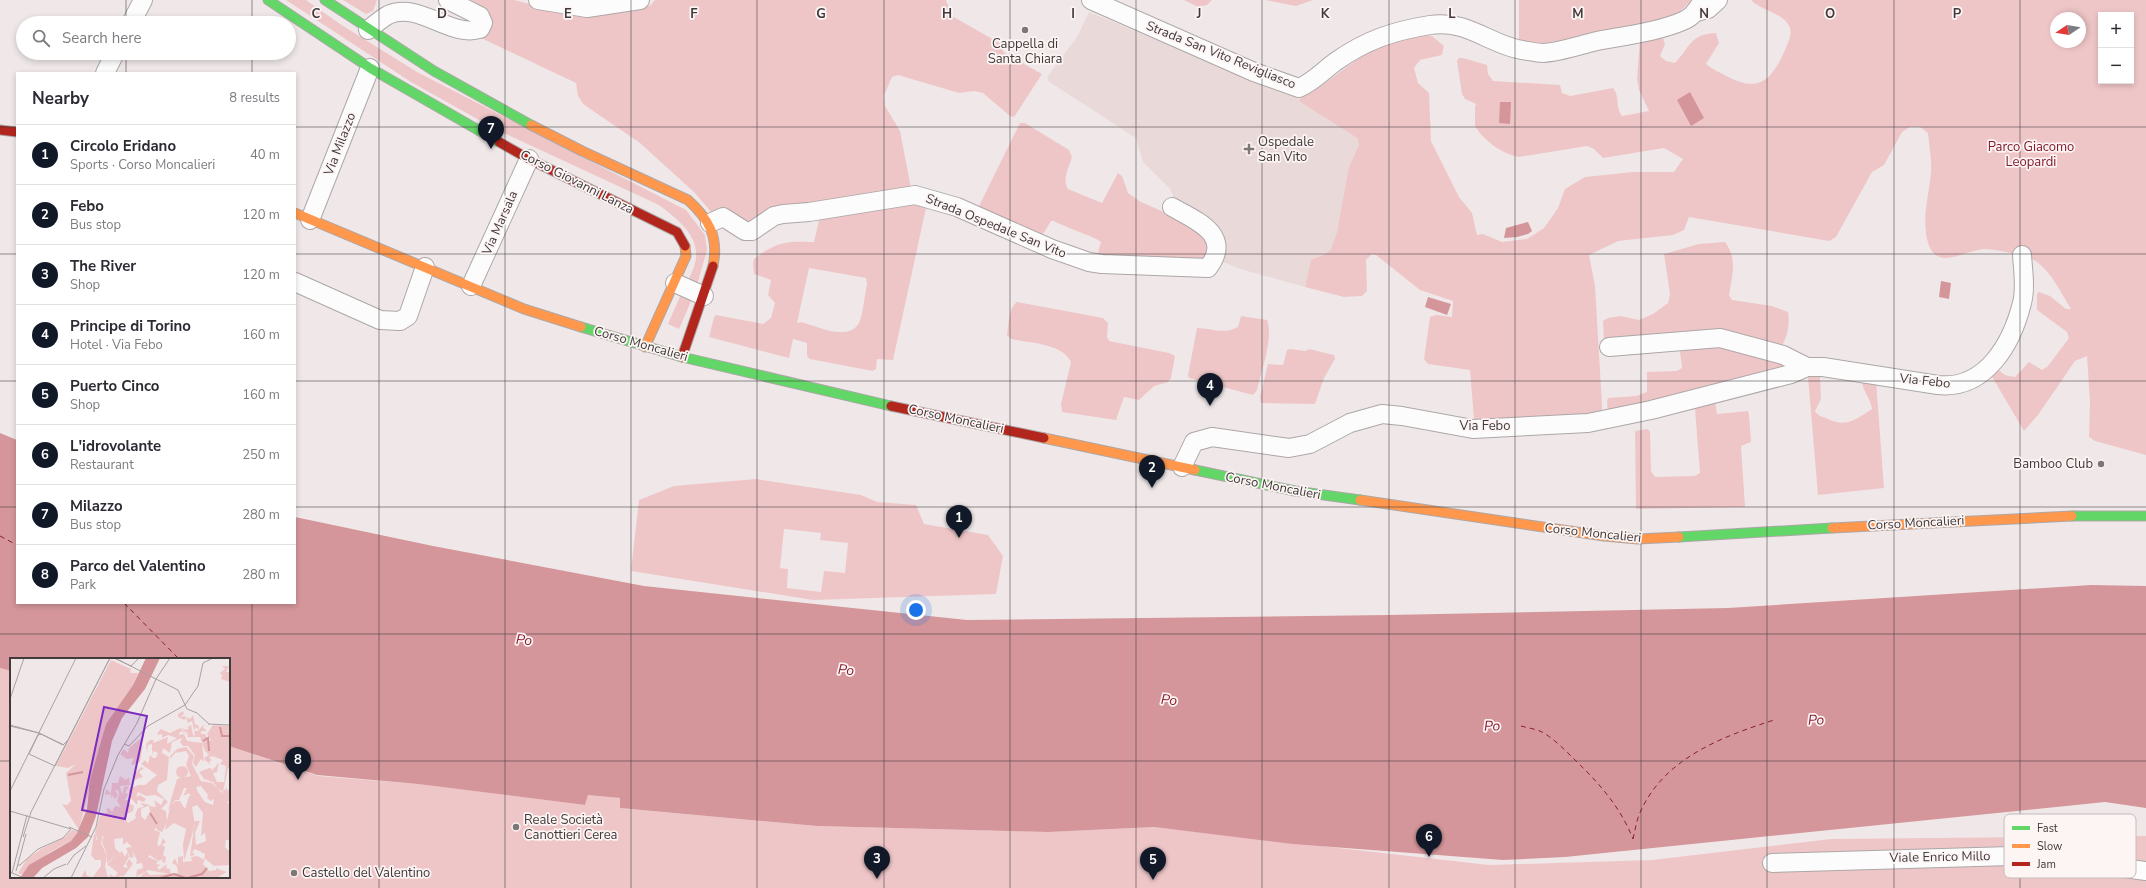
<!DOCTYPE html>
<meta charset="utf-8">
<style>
body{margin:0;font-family:"Nunito Sans",sans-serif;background:#f7f7f7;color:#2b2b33}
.controls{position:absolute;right:12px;top:12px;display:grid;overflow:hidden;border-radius:0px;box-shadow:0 2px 6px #0003}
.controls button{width:36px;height:36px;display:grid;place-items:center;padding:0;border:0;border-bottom:1px solid #e1e1e2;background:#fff;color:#2b2b33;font:20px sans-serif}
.compass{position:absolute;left:2050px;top:12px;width:36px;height:36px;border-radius:50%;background:#fff;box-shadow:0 2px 6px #0003;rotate:258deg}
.you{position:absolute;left:916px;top:610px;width:14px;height:14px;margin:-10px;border:3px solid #fff;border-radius:50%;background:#1a73e8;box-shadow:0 0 0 6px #1a73e833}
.badge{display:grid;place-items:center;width:26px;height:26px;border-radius:50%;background:#111827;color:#fff;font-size:13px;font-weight:700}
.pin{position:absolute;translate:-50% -33px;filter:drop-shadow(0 1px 2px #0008)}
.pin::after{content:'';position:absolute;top:21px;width:14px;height:12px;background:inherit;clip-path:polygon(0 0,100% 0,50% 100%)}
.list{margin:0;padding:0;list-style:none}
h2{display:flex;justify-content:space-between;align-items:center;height:52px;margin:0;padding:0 16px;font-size:17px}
h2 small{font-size:13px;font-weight:400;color:#7c7c81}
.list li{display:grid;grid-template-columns:26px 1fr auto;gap:12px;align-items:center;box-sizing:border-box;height:60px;padding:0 16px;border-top:1px solid #e1e1e2}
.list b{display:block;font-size:15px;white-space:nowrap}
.list p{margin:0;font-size:13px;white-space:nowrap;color:#7c7c81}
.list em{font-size:13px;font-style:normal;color:#7c7c81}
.icon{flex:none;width:22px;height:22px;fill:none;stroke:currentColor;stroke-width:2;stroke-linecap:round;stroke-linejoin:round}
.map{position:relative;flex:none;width:2146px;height:888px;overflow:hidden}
.search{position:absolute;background:#fff;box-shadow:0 2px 6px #0003;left:16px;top:16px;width:280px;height:44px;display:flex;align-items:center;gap:10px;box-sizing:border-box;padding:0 14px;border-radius:22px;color:#7c7c81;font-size:15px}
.panel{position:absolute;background:#fff;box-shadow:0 2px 6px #0003;left:16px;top:72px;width:280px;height:532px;border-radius:0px}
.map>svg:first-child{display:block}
.built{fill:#ead9d9}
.green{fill:#efc6c8;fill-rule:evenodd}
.water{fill:#d4969a}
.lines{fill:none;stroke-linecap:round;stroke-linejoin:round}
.ferry{stroke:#872031;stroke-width:1;stroke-dasharray:5 4;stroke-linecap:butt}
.street-casing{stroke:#ada7a7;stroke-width:20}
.fast-casing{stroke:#ada7a7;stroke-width:11}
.slow-casing{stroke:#ada7a7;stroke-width:11}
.jam-casing{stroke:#ada7a7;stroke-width:11}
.street{stroke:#fdfcfc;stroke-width:18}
.fast{stroke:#63d668;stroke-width:9}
.slow{stroke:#ff974d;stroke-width:9}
.jam{stroke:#b3261e;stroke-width:9}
.grid{fill:none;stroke:#403a3a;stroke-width:1;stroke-opacity:0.55}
.poi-dot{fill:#7e7777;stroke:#fdf4f4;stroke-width:1.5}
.labels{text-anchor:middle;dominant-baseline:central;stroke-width:3.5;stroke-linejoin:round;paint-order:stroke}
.poi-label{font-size:13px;fill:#403a3a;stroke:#fdf4f4;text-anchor:start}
.street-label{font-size:13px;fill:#403a3a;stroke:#fdf4f4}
.park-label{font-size:13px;fill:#821b2d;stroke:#fdf4f4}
.water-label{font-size:14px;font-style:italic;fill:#872031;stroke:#fdf4f4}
.inset-river{fill:none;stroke:#d4969a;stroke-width:2}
.inset-road{fill:none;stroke:#aaa2a2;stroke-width:1}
.view{fill:#7b2cbf;fill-opacity:0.15;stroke:#7b2cbf;stroke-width:2}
.inset-edge{fill:none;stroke:#403a3a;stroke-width:2}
.key{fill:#fdf4f4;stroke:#c4bcbc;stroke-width:1}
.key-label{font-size:11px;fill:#403a3a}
.grid-label{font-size:13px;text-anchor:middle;font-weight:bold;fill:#403a3a;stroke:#fdf4f4;stroke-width:3.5;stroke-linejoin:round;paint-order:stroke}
</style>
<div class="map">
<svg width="2146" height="888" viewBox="0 0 2146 888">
<rect width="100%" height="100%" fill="#f0e8e8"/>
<!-- built -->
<path class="built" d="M1089,12l210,87 1,3 57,36 2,7 -22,87 -6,17 -6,5 -14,6 -6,27 -65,-18 -17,-7v-7l-51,-53 1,-7 -3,-6 -27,-27 -7,-24 -88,-57v-5l29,-39z"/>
<!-- green -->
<g class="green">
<path d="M286,0h20l34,24 77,48 269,138 19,25 2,15 -10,35 -9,-4c2,-6 6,-12 7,-18 7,-26 -18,-44 -36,-58l-162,-75 -86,-48z"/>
<path d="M343,0h34l-4,11 -7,3z"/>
<path d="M471,0h43l19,5 76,8 26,-2 16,-6 4,-5h291l6,16 49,28 2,7 3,3 36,20 -28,43 -4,-1 -27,-23 -9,-2 -15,2 -61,-18 -6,2 -8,18 1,11 15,25 11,57 -161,36 -38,-11 -17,-20 -55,-50 -57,-39 -5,-8 -2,-13 -95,-45 6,-24 -4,-7z"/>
<path d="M1184,0h28l-5,5 -9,2z"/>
<path d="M1265,0h48l-17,6z"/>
<path d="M1519,0h173l-17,16 -42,11 -98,18 -16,-4z"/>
<path d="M1751,0h395v455l-51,-14 -6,-4 1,-35 -3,-46 -12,5 -37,54 -14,16 -33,-56 5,-7 9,7 10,2 14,-15 13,8 6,-4 21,-28 -2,-6 -30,-22v-16l2,-2 11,4 16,13h5c-10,-16 -19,-36 -34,-47 -8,-6 -42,-13 -52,-13 -22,1 -50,25 -58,-10 -5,-23 2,-44 4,-67 1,-12 -2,-26 -3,-39l-8,-6h-10l-8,5 -18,33 -12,7 -36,65 -7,4 -140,-24 -5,13 -11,5 -55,6 -29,14 6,31 7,119v7l-3,3 -121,7 -4,-3 -4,-49 -42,-6 -4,-5 6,-42 6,-2 16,2 1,-16 -33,-11 -44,-35 -4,-1 -6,6 1,31 -5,5 -18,1 -39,-10 6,-27 14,-6 6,-5 6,-17 12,-65 10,-22 -2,-7 -57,-36 -1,-3 14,-7 62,-46 46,-12 11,2 12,10 -2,9 -22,5 -6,8 4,15 11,10 2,48 28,56 13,16 5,22 6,-1 19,8 25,-3 17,-11 14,-20 7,-19 20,-12 48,-5h41l9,-13 -19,-11 -61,10 -9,-9 -7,-3 -68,11c-17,-3 -35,-16 -44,-31v-19l1,-3 -11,-5 -3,-5 -5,-33 2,-3h4l24,7 1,9 5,7 67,4 2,8 8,3 43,-8c7,7 2,20 9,28l27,-5 -10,-21 -2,-11 3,-40 16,-3 7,2 2,6 -5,12 6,5 9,2c15,-16 15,-29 41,-30l3,10 -13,21c7,6 16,9 24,14 31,15 43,-1 55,-28 3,-7 8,-17 4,-24 -7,-14 -28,-15 -38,-26zM2101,15h30v66h-30zM2056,18h24v24h-24z"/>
<path d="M1020,123h5l44,27 3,7c-3,10 -10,22 -4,32l34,14 16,-30 4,3 6,17 13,9 23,10 38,22 5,7v16l-4,5 -104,-6 -1,-4 3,-10c-3,-4 -37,-15 -47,-21h-3l-8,13 -5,3 -60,-29z"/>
<path d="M908,200l18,6v2l-33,152 -16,-1 -1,10 -3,2 -63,-12 -3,-3v-13l-14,-4 -4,19 -80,-21 5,-20 2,-2 47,9 8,-6 4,-15 -7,-8 3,-15 -17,-6 -1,-10 1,-5c23,-18 32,-18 60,-17l6,-26zM809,268l57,10 1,6c-2,9 -4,31 -8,39 -11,19 -42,3 -58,-1l-4,1z"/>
<path d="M1725,242c13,17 7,34 4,53l3,5 40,6 16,6c2,10 0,25 -7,35l-177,-6 -1,-20 5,-3 13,-2 18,4 14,-6 15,-11 2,-9 -6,-40 35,-10z"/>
<path d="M681,294l11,5 -13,30 -11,-5z"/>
<path d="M1017,302l86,16 5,5 -1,14 2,4 60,12 6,3 -4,22 -3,4 -14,4 -15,14 -15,-3 -8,23 -54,-8 -1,-8 10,-42c-9,-19 -42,-19 -60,-23l-4,-4c2,-10 1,-27 10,-33z"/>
<path d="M1241,316l26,4c7,16 -6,53 -10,70l-4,5 -64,-17 -1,-3 9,-47c15,0 27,7 41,-1z"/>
<path d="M1721,344l68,20 2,3 -183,47 -1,-13 1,-3 28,-2 11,-4v-20l30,-1 5,-3 -2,-16 2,-6z"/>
<path d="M1290,349l15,2 4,-2 25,6 1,4 -11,19 -9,26 -54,-1 -1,-6 8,-33 15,1 4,-15z"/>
<path d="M1820,376l1,23 -6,12c3,5 8,6 13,8 19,9 28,0 44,-10 -1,-10 -9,-17 -10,-27l14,-1 8,107 -66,7 -10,-118z"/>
<path d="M1715,402l2,12 31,-3 1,4 2,27 -10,4 4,61 -109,2 -1,-78 13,-2 2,3 1,39 4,6 40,-1 5,-3 -5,-64 1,-5z"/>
<path d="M756,479l105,16 16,7 39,3 8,19 64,11 15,21 -7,38 -183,6 -182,-29 8,-71 35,-14zM784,529l37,4 -1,7 28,3 -3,30 -21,-2 -3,21 -34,-4 1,-19 -8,-1z"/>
<path d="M0,668l11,3v206h218v-131l89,30 100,8 167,21 3,-10 33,3 -1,10 197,18 232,6 105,-5 335,38 163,-5 179,-21 315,-3v52h-2146z"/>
</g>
<!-- water -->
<g class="water">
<path d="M1690,92l14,26 -13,8 -14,-26z"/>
<path d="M1500,102h11l-1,22 -11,-1z"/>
<path d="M1528,222l4,9 -4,3 -11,3 -13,1 2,-10z"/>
<path d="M1941,281l10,2 -2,16 -10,-2z"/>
<path d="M1428,297l23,7 -4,11 -22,-8z"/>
<path d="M0,433l17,7v163h278v-86l138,29 211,40 323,34 422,-5 339,-7 363,-23 55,1v222l-41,-6 -540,55 -62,3 -210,-16 -139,-17 -105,5 -232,-6 -197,-18v-10l-32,-3 -3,10 -167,-21 -101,-9 -88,-29v-87h-218v12l-11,-3z"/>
</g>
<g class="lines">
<!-- ferry -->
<g class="ferry">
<path d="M0,536l17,9"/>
<path d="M124,603l55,56"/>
<path d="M1521,726c7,2 15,3 21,6 11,6 22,17 31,26 25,24 47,48 60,81"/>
<path d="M1633,839c2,-8 3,-16 6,-24 23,-56 82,-78 135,-95"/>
</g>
<defs>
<g id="street">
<path d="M538,0l49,8 53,-8"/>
<path d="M1091,0l163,72 45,16c14,-6 24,-17 36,-26 31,-22 58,-31 95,-37 37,-6 60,20 92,25 7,1 15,3 21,3 18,-1 37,-8 54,-12 26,-5 65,-10 88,-21 9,-4 13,-12 18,-20"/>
<path d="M1696,12l12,-3 10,-9"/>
<path d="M131,23l12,-23"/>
<path d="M368,30c6,-5 13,-11 20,-15 31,-14 62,23 92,14l3,-6 -3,-7 -32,-16"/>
<path d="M105,73l10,-20"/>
<path d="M310,220l60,-152"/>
<path d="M710,223l13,-6 22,14h7l22,-15 9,-2 26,-2 106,-17 42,12 95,42 37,13 13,2 106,4c25,-33 -11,-47 -36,-61"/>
<path d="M295,282l85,38 20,1 8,-5 17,-49"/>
<path d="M675,283l29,13"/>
<path d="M471,286l58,-127"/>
<path d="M1609,347l111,-9 63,17 24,12"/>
<path d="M1182,467l12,-25 18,-5 77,11 21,-4 40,-21 32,-9 20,2 71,13 115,-6 63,-13 140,-36 16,-7h16l115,18c48,5 74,-42 84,-82 4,-15 1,-33 0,-48"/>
<path d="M1772,863l239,-7 62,5 73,10"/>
</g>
<g id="fast">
<path d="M268,0l102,68 129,74"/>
<path d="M325,0l109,71 97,54"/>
<path d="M581,327l101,30 209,49"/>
<path d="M1195,470l100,21 65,9"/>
<path d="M2072,516h74"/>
<path d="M1679,537l153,-9"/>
</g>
<g id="slow">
<path d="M531,125l51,26 106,49c21,19 31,37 25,66"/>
<path d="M295,213l229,96 57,18"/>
<path d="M645,347l41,-91 -1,-10"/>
<path d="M1044,438l151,32"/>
<path d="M1360,500l244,36 34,3 41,-2"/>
<path d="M1832,528l240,-12"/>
</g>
<g id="jam">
<path d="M0,130l17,2"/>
<path d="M499,142l30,17 148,73 8,14"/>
<path d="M682,357l31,-91"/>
<path d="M891,406l153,32"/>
</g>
</defs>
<!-- street casing -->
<use href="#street" class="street-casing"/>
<!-- fast casing -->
<use href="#fast" class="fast-casing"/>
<!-- slow casing -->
<use href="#slow" class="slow-casing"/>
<!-- jam casing -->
<use href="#jam" class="jam-casing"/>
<!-- street -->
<use href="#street" class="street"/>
<!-- fast -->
<use href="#fast" class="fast"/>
<!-- slow -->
<use href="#slow" class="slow"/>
<!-- jam -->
<use href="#jam" class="jam"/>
</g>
<!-- grid -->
<path class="grid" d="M126,0v23M252,0v23M379,0v888M505,0v888M631,0v888M757,0v888M884,0v888M1010,0v888M1136,0v888M1262,0v888M1389,0v888M1515,0v888M1641,0v888M1767,0v888M1894,0v888M2020,0v888M126,53v20M252,53v20M0,127h17M295,127h1851M0,254h17M295,254h1851M0,381h17M295,381h1851M0,507h17M295,507h1851M126,603v56M252,603v285M0,634h2146M0,761h11M229,761h1917M126,877v11"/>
<!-- markers -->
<g class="poi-dot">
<circle cx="1025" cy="30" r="4"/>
<path d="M1247 143h4v4h4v4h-4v4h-4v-4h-4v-4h4z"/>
<circle cx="2101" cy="464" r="4"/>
<circle cx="516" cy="827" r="4"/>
<circle cx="294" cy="873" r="4"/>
</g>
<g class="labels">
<!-- poi labels -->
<g class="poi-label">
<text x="1025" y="44" text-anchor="middle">Cappella di<tspan x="1025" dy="15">Santa Chiara</tspan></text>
<text x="1258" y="142">Ospedale<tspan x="1258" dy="15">San Vito</tspan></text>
<text x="2093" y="464" text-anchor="end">Bamboo Club</text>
<text x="524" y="820">Reale Società<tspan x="524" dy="15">Canottieri Cerea</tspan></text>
<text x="302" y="873">Castello del Valentino</text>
</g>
<!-- street labels -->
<g class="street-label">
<text transform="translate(1221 55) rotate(22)">Strada San Vito Revigliasco</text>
<text transform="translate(340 144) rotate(-69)">Via Milazzo</text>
<text transform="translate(577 182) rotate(27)">Corso Giovanni Lanza</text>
<text transform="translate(500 223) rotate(-66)">Via Marsala</text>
<text transform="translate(996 226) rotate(22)">Strada Ospedale San Vito</text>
<text transform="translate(641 344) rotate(16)">Corso Moncalieri</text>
<text transform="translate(1925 381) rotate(6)">Via Febo</text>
<text transform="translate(956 419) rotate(12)">Corso Moncalieri</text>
<text x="1485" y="426">Via Febo</text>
<text transform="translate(1273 486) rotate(11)">Corso Moncalieri</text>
<text transform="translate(1916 523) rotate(-3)">Corso Moncalieri</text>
<text transform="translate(1593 533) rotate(6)">Corso Moncalieri</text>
<text transform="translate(1940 857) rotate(-1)">Viale Enrico Millo</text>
</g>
<!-- park labels -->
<g class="park-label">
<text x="2031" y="147">Parco Giacomo<tspan x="2031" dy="15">Leopardi</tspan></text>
</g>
<!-- water labels -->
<g class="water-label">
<text transform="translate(524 640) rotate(5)">Po</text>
<text transform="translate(846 670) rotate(5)">Po</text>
<text transform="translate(1169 700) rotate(5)">Po</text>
<text transform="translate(1816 720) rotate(-1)">Po</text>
<text transform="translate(1492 726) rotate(-1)">Po</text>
</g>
</g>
<!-- overview -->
<g transform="translate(10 658)">
<rect width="220" height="220" fill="#f0e8e8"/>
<path d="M101,2l20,9 -1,4h8l-5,12 -27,39 -27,106 -17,-26 5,1 4,-4 -5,-28 10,-9 -8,4 -12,-2zM212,8h7l-3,6h4v10l-9,-3 1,-4 -2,-2 5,-4zM173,53l1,3 -4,3 4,-1 6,3 3,-4 2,9 4,2 -1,4 -2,-3 -2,3 -2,-9 -4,2 -2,-5 -2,2 -6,-3v-3zM194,66l-1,3 4,4h-6v3h4l4,7 2,-1 -4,-6 6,-9 17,1v5l-4,-1 4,2v37l-2,-1 -5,24 -5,-3 -5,-7 -9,-3 -5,-7 10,-4 4,1 -2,1 1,1 7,-9 -2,10 -4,1 4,9h7l2,-16 -6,-2 3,-4 -11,-4 -3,2 3,2 -3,2 2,3 -5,-4 -2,-3 5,-3 -4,-4 -5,-14h-13l1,-3 -7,-6 6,2 2,-2 -2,-1 4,-2 2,10 2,1 -1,-5h4zM170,70l7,7 -6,-4 -3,4 6,-1 3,7 15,2 2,19 -3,-3 -5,8 -3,-4 2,-8 -7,-9h-5l-3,-4 2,-4 -10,4 -2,11 -7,-5 -1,5 7,4 -2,23 -9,5 -1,6 11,11 -7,7 5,2 1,11 -5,10 -5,-2 -1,-3 -2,3 6,2 -3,13 3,1 3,-8 3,4 -4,3 3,2 -2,8 3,2 -1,6 -3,-1 1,-3 -4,2 -10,-6 -1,2 10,4 -2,3 5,1 -4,2 2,3 8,-6 -1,4 4,1 1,5 7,-1 -1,-7 -5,-3 3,-5 3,7v-8l5,-1v6l9,-1 -1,-4 6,-1 8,4 -2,4 6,7 7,-1v-2l11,4 -11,6h-77l7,-7 4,4 19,-1 -21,-4 -12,7 1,-7 6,-2 -1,-5 -6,1 1,-4 -5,-10 2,7 -4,1 -4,-10 6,-1 -5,-5 -4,3v-7l-9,1 1,9 5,5 -13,10v-8l-5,-13 2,-6 -7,3 -2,-7 5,-16 8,-4 -2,-3 3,-1 3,4 3,-6 6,1 -4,-6 2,-6 -1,-5h-3l3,6 -4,3 -1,-4 -2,3v-4l-6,1 1,-6 5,4 1,-10h6l2,-7 6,4 3,-3 1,8 -10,1 2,9 2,-8 5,-1 -4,7 3,1 -3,6h5l-1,3 5,3 -1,5 -6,3 -1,6 2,3 8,-5 -1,-3 3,-7 6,-1 -3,-3 -1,2 1,-3 9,2 -9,4v7l4,4 5,-8 -1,-6 7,1 -2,-7 7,5 3,-6 -9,-4 -9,1 -8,-4 -2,5 4,-2 6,4 -2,3 -6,-2 -1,5 -8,-9v-7l9,-4h7l12,-10 -16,-11 4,-4 3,4 2,-9 3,3h3l2,-5 -5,-2 -1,5v-12l-4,1 -1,8 -1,-9 4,-4h4l-1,3 15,-6 -1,7 10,-6 -9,-3 -6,3v-4l-5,1 1,-3 3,-3 9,4zM130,81h2l-1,9 2,-3 -3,17 -7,3 -2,-1 3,-6 -7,1 -7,-5 4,-5 4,4 1,-5zM176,89l8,9 -2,8 9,17 11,2 10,10 5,-6v4l3,-2v12l-3,1 3,3v39l-1,-3 -2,3 2,-4h-3l-1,7 5,5v13l-16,1 -10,-8 1,-4 -10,-5 -3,3 3,3 -5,1 5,-35h5l-5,12 1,12 10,-4 -1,-8 -4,3 2,-23 -6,-8 -5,2 3,18 -11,36 -1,-17 3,-15 -12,-6 -9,7 5,-23 5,-6h5l5,8 4,-13h2l-2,-3 -6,3 4,-8h-3l-5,12h-4l-7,10 9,-31 14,-3 -5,-11 3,-9 -3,-5 -11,2 -5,6v-3l7,-7zM191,128l7,9 -1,3 4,3 3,-2 -1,6 -8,-3 -7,-10 -2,-5zM166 114a6 6 0 1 1 12 0a6 6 0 1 1-12 0ZM131,109l3,1 -5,4 4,5 -9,3v-6zM62,172l6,1 -7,10 -21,11 -28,23 -4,-2 9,-14 14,-10 24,-12zM84,176h2v6l7,-4 -2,7 6,13 -2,10 3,12h-27l4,-8 2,6 6,1 8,-11v-6h-6l-4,-5zM112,193l3,6 2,-5 2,5 -6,10 5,1 -2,-4 3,-5 4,5 -9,12 -15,2 1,-4 4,3 4,-4 -11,-9z" fill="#efc6c8" fill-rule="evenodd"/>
<path d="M136,0h14l-15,31 -23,29 -10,23 -16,75 -8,21 -12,11 -34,20 -9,10h-13l9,-13 42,-24 6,-8 10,-24 3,-29 16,-56 27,-39z" fill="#d4969a"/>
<path class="inset-river" d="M138,14l6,-14M103,60l28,-31 5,-12M210,69l2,9h8M193,83l5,-3 1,13M58,117l15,-3M84,136l-4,-8 7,-4M140,155l7,11M150,220l14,-4 12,4M177,220l15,-4 5,-6"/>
<path class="inset-road" d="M104,0l17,8 8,-8M105,0l41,21M146,21l22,11 9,19 10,4 12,11M0,41l14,-41M198,66l22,1M0,67l29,8 24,12 5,-5M0,68l29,7 25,12M31,76l-3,1 -9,19 26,12 55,-108M114,86l5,2 19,-20 37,-21 13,-19 5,-23 10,-5M0,133l66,-133M0,153l61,18M59,169l23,10M13,179l8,-25 79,-154M8,207h2l18,-16 25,-11 8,-9M57,207l7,-10 12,-9M6,213l10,-37M0,214l14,6M2,215l15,-58M33,220l11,-9 12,-5M61,220l25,-51 8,-38 14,-34 19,-32 19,-44 14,-21"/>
<path class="view" d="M94,49l43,9 -22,103 -43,-9z"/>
<rect width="220" height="220" class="inset-edge"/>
</g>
<!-- legend -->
<rect x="2004" y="814" width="132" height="64" rx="6" class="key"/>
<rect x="2012" y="826" width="18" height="4" fill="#63d668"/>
<rect x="2012" y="844" width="18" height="4" fill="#ff974d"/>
<rect x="2012" y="862" width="18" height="4" fill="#b3261e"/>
<g class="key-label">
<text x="2037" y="832">Fast</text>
<text x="2037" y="850">Slow</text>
<text x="2037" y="868">Jam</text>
</g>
<g class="grid-label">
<text x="316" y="18">C</text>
<text x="442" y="18">D</text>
<text x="568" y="18">E</text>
<text x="694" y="18">F</text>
<text x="821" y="18">G</text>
<text x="947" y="18">H</text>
<text x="1073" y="18">I</text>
<text x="1199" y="18">J</text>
<text x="1325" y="18">K</text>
<text x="1452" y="18">L</text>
<text x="1578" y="18">M</text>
<text x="1704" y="18">N</text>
<text x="1830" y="18">O</text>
<text x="1957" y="18">P</text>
</g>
</svg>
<div class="controls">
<button>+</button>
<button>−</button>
</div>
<svg class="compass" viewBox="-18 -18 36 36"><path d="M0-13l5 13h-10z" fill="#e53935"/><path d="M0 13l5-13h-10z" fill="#7c7c81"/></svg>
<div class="you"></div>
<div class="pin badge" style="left:959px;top:538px">1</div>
<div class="pin badge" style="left:1152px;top:488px">2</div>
<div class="pin badge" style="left:877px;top:879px">3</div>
<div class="pin badge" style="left:1210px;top:406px">4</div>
<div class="pin badge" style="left:1153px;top:880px">5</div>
<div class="pin badge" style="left:1429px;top:857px">6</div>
<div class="pin badge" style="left:491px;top:149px">7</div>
<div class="pin badge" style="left:298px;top:780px">8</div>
<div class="search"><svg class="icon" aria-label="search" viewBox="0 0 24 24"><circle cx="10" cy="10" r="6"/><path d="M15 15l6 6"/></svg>Search here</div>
<section class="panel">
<h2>Nearby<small>8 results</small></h2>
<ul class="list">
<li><span class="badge">1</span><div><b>Circolo Eridano</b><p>Sports · Corso Moncalieri</p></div><em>40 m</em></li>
<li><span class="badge">2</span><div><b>Febo</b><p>Bus stop</p></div><em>120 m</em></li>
<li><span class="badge">3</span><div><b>The River</b><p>Shop</p></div><em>120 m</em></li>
<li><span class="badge">4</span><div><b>Principe di Torino</b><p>Hotel · Via Febo</p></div><em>160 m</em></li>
<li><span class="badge">5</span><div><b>Puerto Cinco</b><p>Shop</p></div><em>160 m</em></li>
<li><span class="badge">6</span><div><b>L'idrovolante</b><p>Restaurant</p></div><em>250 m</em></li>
<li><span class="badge">7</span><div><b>Milazzo</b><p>Bus stop</p></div><em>280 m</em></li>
<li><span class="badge">8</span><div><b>Parco del Valentino</b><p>Park</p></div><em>280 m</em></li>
</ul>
</section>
</div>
